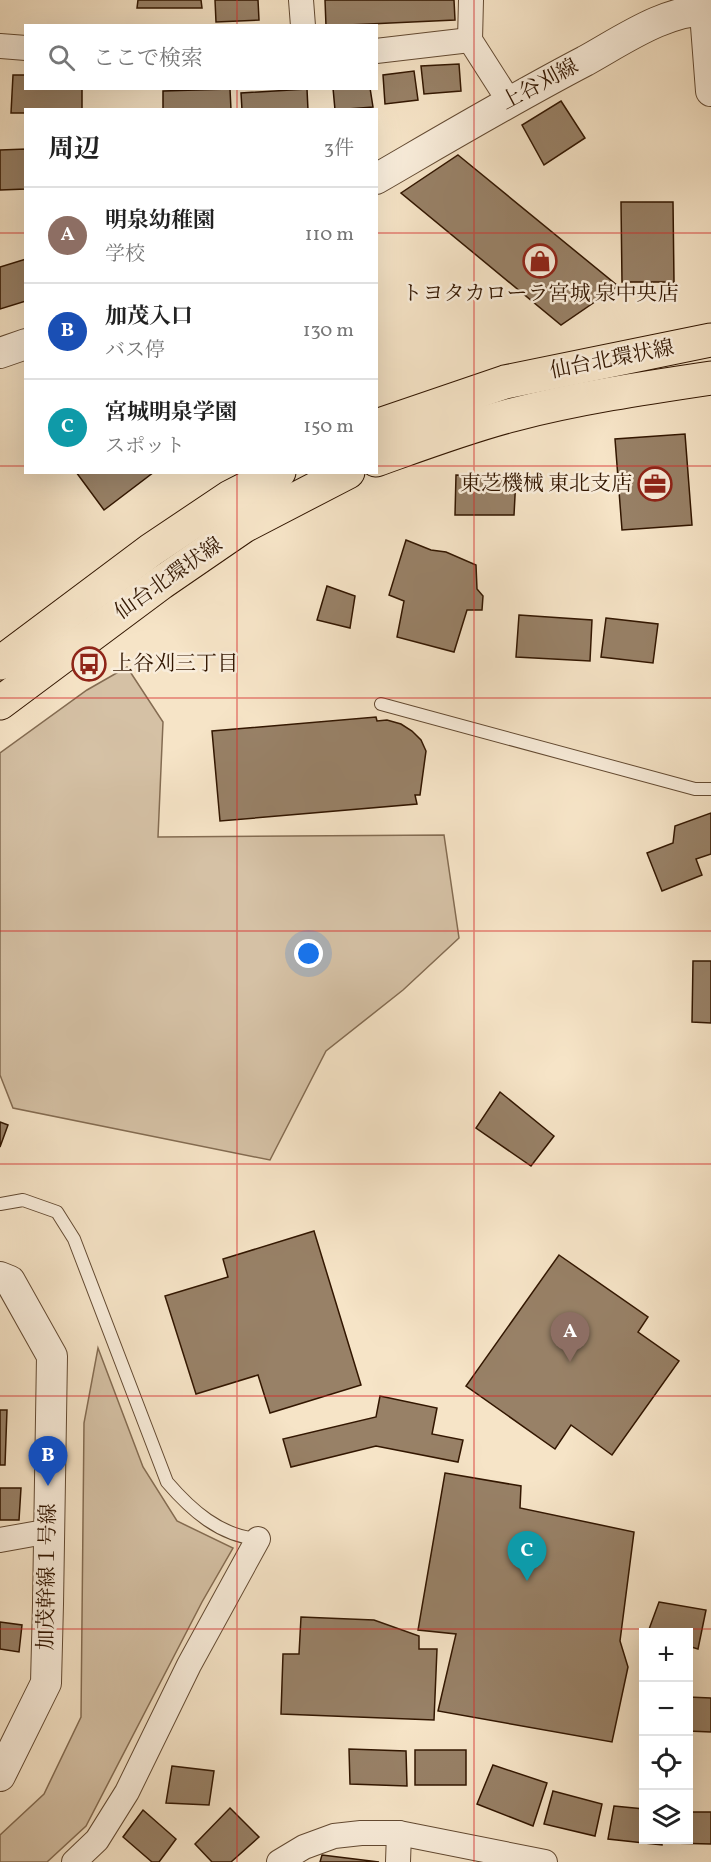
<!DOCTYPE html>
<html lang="ja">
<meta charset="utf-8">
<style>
body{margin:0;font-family:Vollkorn,"Noto Serif JP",serif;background:#f2f2f2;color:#222}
.controls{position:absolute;right:18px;bottom:18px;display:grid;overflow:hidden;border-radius:0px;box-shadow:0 6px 24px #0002}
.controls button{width:54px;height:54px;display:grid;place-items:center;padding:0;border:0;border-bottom:2px solid #e0e0e0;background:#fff;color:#222;font:30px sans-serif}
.you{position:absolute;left:309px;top:954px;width:21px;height:21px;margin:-15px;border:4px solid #fff;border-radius:50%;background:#1a73e8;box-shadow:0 0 0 9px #1a73e833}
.badge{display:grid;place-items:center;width:39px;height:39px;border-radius:50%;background:#8f2418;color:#fff;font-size:20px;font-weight:700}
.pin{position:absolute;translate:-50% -50px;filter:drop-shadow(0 2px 3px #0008)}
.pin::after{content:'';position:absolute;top:32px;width:21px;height:18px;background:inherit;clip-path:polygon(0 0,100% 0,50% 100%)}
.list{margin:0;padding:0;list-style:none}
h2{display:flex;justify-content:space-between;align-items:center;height:78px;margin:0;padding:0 24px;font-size:26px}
h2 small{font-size:20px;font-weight:400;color:#767676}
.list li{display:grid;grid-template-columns:39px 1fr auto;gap:18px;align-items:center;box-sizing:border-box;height:96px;padding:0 24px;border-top:2px solid #e0e0e0}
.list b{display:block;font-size:22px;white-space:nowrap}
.list p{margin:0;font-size:20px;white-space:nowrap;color:#767676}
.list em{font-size:20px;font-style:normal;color:#767676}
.icon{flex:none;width:33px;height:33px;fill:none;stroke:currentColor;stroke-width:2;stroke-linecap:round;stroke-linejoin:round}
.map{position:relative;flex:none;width:711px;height:1862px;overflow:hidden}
.search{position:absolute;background:#fff;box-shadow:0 6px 24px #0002;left:24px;top:24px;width:354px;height:66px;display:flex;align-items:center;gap:15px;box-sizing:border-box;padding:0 21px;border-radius:0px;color:#767676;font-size:22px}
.panel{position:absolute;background:#fff;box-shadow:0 6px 24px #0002;left:24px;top:108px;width:354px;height:366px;border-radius:0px}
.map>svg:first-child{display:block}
.green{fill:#d5c1a5;stroke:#846c52;stroke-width:1.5}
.building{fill:#988167;stroke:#321600;stroke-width:1.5}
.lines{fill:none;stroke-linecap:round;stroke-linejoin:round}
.service-casing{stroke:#634a32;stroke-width:14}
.minor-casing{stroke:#634a32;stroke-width:26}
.tertiary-casing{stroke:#634a32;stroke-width:32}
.primary-casing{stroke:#321600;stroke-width:35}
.service{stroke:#f9eddb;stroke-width:12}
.minor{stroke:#f9eddb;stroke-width:24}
.tertiary{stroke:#f9eddb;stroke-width:30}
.primary{stroke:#f6e4c7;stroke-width:33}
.grid{fill:none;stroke:#d62828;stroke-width:1.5;stroke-opacity:0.55}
.labels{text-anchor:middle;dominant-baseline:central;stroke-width:5;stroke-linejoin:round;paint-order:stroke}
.street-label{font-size:21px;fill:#321600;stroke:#f9eddb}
.poi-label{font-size:21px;fill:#321600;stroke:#f9eddb}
</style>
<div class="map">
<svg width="711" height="1862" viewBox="0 0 711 1862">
<rect width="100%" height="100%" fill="#f6e4c7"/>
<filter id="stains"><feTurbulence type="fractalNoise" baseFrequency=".00333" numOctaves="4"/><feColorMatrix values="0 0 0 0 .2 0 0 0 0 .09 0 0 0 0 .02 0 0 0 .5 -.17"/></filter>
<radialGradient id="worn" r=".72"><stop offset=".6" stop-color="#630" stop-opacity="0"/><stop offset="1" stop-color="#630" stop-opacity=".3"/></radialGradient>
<!-- green -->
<g class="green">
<path d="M127,667l36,55 -5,115 286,-2 15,103 -56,52 -77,61 -56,109 -257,-52 -13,-33v-322l87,-63z"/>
<path d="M98,1348l45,119 34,54 56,27 -31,54 -116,224 -39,36h-47v-27l44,-41 37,-77 3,-294z"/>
</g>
<!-- building -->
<g class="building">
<path d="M138,0h63l1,8h-65z"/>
<path d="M215,0h43l1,20 -43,2z"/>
<path d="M325,0h129l1,20 -129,6z"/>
<path d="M459,64l2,27 -37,3 -3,-28z"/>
<path d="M414,71l4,29 -33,4 -2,-29z"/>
<path d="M13,75h13v13h56v22h-56v3h-15z"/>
<path d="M333,88h37l3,19 -38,3z"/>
<path d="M230,89l1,21h-68v-19z"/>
<path d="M307,89l1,21h-66l-1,-17z"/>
<path d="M561,101l24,37 -41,27 -22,-40z"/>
<path d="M26,149v40l-26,1v-40z"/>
<path d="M458,155l160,131 -57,39 -160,-132z"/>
<path d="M621,202h52l1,80h-52z"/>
<path d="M26,259v42l-26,8v-42z"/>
<path d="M685,434l7,91 -70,5 -7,-91z"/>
<path d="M76,472h78l-50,38z"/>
<path d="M456,475l60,2 -2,38h-59z"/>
<path d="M406,540l25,10 15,2 30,13 1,24 6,7 -1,14h-15l-13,42 -57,-15 7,-36 -15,-6z"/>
<path d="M327,586l28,10 -5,32 -33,-8z"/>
<path d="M519,615l73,5 -2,41 -74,-4z"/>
<path d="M606,618l52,6 -5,39 -52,-6z"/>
<path d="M376,717l1,4 10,-1 14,4 11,7 9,9 5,11 -6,44h-5l2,9 -197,17 -8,-90z"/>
<path d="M711,813v41l-15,5 6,16 -40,16 -15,-38 26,-10 2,-17z"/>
<path d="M693,961h18v62l-19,-1z"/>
<path d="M500,1092l54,44 -23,30 -55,-38z"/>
<path d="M0,1122l8,3 -8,22z"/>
<path d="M314,1231l47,154 -91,28 -12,-38 -62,19 -31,-98 63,-19 -5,-18z"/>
<path d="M559,1255l89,62 -10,15 41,29 -67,94 -41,-30 -16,24 -89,-63z"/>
<path d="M380,1396l57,12 -5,26 31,6 -5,22 -82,-16 -85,21 -8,-28 93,-22z"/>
<path d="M0,1410h7l-2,55h-5z"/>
<path d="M445,1473l76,13 -1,22 114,24 -14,109 8,26 -16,75 -174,-31 18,-77 -38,-4z"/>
<path d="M0,1488h21l-2,32h-19z"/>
<path d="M659,1602l47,8 -8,39 -10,-3v-14h-40z"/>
<path d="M301,1617l73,3 45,16v13h18l-3,71 -153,-6 2,-60h16z"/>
<path d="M0,1622l22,3 -3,27 -19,-3z"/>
<path d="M688,1697l23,1v34l-23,-1z"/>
<path d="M349,1749l57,2 1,35 -57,-2z"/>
<rect x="415" y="1750" width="51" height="35"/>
<path d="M493,1765l54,18 -14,43 -56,-22z"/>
<path d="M172,1766l42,5 -5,34 -43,-2z"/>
<path d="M553,1791l49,13 -7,32 -51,-12z"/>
<path d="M614,1806l30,3v31h18v5l-54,-6z"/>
<path d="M230,1808l29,29 -28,25h-19l-17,-18z"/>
<path d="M143,1810l33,29 -17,23h-7l-29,-25z"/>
<path d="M688,1812h23v32l-41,-1 1,-3h17z"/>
<path d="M322,1855l57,7h-59z"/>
</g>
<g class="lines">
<defs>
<g id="service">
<path d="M381,704l314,85h16"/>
<path d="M0,1204l23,-4 34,12 17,27 93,243c24,28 53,54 91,57"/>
</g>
<g id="minor">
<path d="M301,0l2,26"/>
<path d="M471,0l-1,40 39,61"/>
<path d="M0,46l26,2"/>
<path d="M376,51l94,-11"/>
<path d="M0,1540l50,-9"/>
<path d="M74,1862l23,-22 30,-48 62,-127 69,-126"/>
<path d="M279,1862l25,-15 30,-11 27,-3h38l146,29"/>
<path d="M398,1862l1,-29"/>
</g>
<g id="tertiary">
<path d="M704,0l7,91"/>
<path d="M376,179c69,-40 138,-81 209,-118 38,-21 81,-52 126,-51"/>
<path d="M0,353l26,-9"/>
<path d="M0,1277l10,4 42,75 -4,248 -2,79 -46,93"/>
</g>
<g id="primary">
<path d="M376,426l129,-44 206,-42"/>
<path d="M376,460c45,-16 90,-33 136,-45 65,-17 132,-27 199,-37"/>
<path d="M0,663l151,-113 79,-53 49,-25"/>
<path d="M0,703l161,-120 83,-57 104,-54"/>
</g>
</defs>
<!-- service casing -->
<use href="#service" class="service-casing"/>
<!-- minor casing -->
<use href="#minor" class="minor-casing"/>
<!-- tertiary casing -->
<use href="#tertiary" class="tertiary-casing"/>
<!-- primary casing -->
<use href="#primary" class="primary-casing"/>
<!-- service -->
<use href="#service" class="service"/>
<!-- minor -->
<use href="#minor" class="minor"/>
<!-- tertiary -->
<use href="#tertiary" class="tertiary"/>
<!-- primary -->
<use href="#primary" class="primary"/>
</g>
<!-- grid -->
<path class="grid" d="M237,0v26M474,0v1862M237,88v22M0,233h26M376,233h335M0,466h26M376,466h335M237,472v1390M0,698h711M0,931h711M0,1164h711M0,1396h711M0,1629h711"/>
<!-- icons -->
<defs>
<symbol id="shop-ring" viewBox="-11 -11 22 22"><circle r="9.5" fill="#f9eddb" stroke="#8f2418" stroke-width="1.5"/><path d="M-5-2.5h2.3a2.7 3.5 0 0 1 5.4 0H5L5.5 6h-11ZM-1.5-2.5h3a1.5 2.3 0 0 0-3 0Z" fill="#8f2418"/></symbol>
<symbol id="office-ring" viewBox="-11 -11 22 22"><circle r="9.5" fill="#f9eddb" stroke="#8f2418" stroke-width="1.5"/><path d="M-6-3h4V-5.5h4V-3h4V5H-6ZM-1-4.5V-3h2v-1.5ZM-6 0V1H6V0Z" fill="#8f2418"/></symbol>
<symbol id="bus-ring" viewBox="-11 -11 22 22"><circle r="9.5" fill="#f9eddb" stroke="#8f2418" stroke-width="1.5"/><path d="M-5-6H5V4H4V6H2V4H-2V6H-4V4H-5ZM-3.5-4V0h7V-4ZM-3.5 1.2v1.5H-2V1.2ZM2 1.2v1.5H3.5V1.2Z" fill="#8f2418"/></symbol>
</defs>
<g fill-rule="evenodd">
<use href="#shop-ring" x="521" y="242" width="38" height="38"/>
<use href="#office-ring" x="636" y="465" width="38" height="38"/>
<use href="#bus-ring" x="70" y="645" width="38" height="38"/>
</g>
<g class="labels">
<!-- street labels -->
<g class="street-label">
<text transform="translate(540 85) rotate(-28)">上谷刈線</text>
<text transform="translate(612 360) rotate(-11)">仙台北環状線</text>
<text transform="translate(169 579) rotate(-35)">仙台北環状線</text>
<text transform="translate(48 1577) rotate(-89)">加茂幹線１号線</text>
</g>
<!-- poi labels -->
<g class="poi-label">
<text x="540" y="294">トヨタカローラ宮城 泉中央店</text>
<text x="632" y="484" text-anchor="end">東芝機械 東北支店</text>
<text x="112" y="664" text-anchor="start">上谷刈三丁目</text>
</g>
</g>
<rect width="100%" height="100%" filter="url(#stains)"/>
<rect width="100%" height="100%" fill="url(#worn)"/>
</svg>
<div class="controls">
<button>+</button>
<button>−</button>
<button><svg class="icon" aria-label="locate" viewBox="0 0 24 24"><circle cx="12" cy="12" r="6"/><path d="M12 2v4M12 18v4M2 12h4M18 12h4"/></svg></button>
<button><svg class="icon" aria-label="layers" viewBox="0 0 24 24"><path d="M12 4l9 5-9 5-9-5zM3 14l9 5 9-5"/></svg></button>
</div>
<div class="you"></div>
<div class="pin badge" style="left:570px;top:1362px;background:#8d6e63">A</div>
<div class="pin badge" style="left:48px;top:1486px;background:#1a4fb4">B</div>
<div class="pin badge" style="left:527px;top:1581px;background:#0f9aa8">C</div>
<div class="search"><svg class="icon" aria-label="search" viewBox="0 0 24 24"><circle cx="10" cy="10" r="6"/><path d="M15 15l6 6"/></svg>ここで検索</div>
<section class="panel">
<h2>周辺<small>3件</small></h2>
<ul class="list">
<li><span class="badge" style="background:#8d6e63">A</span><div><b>明泉幼稚園</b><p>学校</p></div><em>110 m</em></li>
<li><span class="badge" style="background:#1a4fb4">B</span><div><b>加茂入口</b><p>バス停</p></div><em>130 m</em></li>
<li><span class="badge" style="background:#0f9aa8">C</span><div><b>宮城明泉学園</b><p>スポット</p></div><em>150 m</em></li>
</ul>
</section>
</div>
